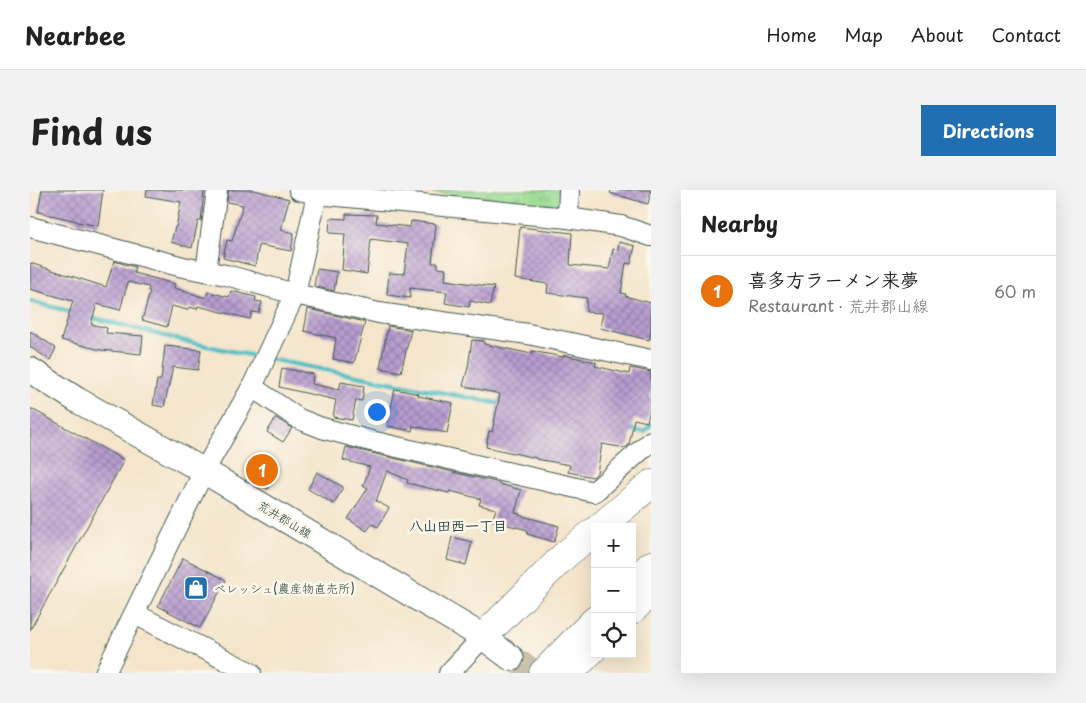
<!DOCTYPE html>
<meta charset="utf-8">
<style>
body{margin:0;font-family:"Playpen Sans","Klee One",sans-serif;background:#f2f2f2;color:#222}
.controls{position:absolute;right:15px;bottom:15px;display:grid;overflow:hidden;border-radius:0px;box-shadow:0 5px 20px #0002}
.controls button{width:45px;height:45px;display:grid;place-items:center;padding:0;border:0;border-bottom:1px solid #e0e0e0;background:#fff;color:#222;font:25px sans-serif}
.you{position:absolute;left:346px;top:221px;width:18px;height:18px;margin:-12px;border:4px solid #fff;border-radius:50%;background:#1a73e8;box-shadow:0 0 0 8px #1a73e833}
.badge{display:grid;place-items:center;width:32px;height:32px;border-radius:50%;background:#1f6fb2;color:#fff;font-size:16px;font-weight:700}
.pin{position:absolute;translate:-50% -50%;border:2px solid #fff;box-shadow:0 1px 5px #0006}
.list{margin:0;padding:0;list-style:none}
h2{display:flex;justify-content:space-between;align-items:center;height:65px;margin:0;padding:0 20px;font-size:21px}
h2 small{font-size:16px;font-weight:400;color:#767676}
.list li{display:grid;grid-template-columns:32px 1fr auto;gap:15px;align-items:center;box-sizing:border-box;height:70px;padding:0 20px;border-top:1px solid #e0e0e0}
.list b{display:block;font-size:19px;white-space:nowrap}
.list p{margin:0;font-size:16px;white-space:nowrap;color:#767676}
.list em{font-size:16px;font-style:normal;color:#767676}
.icon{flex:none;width:28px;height:28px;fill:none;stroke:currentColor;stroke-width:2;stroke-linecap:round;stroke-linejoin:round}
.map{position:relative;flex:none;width:621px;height:483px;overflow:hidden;border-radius:0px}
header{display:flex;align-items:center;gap:30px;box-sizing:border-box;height:70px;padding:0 25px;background:#fff;border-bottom:1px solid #e0e0e0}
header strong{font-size:24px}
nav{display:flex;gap:28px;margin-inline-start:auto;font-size:18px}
.intro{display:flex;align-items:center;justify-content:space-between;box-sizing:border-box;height:120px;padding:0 30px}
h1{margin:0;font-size:35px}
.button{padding:12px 22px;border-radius:0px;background:#1f6fb2;color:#fff;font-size:18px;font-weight:700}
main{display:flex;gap:30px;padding:0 30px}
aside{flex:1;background:#fff;border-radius:0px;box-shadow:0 5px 20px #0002}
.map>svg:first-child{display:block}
.grass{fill:url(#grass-tufts);stroke:#5c8c63}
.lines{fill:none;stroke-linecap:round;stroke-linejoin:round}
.stream{stroke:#4fbec4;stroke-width:4.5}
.building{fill:url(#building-cross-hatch)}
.major-tunnel{stroke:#c9c3ad;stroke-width:25;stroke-dasharray:25 12;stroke-linecap:butt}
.minor-casing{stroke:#3f564b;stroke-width:22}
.major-casing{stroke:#3f564b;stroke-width:27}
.highway-casing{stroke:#3f564b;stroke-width:29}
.minor{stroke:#fff;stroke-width:20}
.major{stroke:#fff;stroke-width:25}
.highway{stroke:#fff;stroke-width:28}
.labels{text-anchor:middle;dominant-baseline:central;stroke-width:5;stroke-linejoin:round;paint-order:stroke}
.street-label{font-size:12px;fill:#1f3d34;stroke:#fbf7ec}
.poi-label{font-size:12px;fill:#1f3d34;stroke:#fbf7ec;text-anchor:start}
.neighbourhood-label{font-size:14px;font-weight:bold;fill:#1f3d34;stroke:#fbf7ec}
</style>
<header>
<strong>Nearbee</strong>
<nav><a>Home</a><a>Map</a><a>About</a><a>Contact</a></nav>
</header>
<div class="intro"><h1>Find us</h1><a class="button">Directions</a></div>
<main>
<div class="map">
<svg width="621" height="483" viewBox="0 0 621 483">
<defs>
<pattern id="grass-tufts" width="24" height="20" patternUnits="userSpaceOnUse" patternTransform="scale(1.25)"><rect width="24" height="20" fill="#98db92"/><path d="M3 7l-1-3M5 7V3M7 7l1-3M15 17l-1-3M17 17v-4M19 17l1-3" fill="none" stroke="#7bb378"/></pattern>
<pattern id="building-cross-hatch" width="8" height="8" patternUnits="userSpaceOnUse" patternTransform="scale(1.25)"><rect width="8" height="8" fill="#b89dd0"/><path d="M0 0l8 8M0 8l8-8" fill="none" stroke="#9581aa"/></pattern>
</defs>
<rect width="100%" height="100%" fill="#fbf7ec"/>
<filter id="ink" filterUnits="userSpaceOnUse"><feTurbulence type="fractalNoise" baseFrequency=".02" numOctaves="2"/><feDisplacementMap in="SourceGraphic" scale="10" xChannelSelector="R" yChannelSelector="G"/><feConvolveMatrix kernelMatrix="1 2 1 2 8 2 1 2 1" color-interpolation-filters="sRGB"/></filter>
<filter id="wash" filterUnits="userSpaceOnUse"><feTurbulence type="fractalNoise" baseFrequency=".0096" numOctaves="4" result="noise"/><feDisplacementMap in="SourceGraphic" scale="20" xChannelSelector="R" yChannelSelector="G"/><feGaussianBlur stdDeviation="1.12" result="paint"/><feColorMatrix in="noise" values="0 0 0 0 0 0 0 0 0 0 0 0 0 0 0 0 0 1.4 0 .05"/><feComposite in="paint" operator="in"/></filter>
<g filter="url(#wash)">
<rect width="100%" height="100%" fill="#f4e5cb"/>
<!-- grass -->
<path class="grass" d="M375,0h158v16z"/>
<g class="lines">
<!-- stream -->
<g class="stream">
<path d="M0,111l45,12"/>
<path d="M59,127l104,26 66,14"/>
<path d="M239,169l233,45"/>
<path d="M598,239l16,3 7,-7"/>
</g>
</g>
<g id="blocks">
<!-- building -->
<g class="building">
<path d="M12,0h61l-5,36 -21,-4v-1l-39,-9z"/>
<path d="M117,0h57l-3,31h-3l-6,27 -21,-6 4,-15h1l5,-25 -35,-6z"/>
<path d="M199,0h25l35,9 -8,31 13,3 -3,18 -32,-6 -4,21 -32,-8 4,-18 5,1 11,-36 -16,-3z"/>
<path d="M581,0h40l-3,14 -38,-11z"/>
<path d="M316,24l31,1 -1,8 34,4 1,-6 25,3 -4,39h6v5l8,1 -1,11 49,7 -4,18 -20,-4 -1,6 -24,-4 2,-11 -37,-4v10l-23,-3 2,-22 15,1 4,-30 -37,-5 -4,35 -25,-4 3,-36 -16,-1 1,-15 16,1z"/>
<path d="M490,37l52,6 -2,32 39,4 4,-20 5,1 1,-8 16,4 -4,18 -5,-1 -5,30 5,1 -1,2 26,7v30l-2,7 -49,-12 3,-15 -17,-1 1,-14 -40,-5 1,-9 -33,-5z"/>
<path d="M84,71l21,6 -1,6 41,11 -1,4 32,10 2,-6 21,5 2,-6 25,6 -1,4 7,1 -3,11 -7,-1 -2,7 -52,-13 -1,3 -8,-2 -2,3 -15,-4 -5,21 -25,-7 8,-28 -2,-1 1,-4 -21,-5 -8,28 -23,-6 -6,20 16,4 -1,5 37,3 -2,18 -40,-4 -40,-10 12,-39 -43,-12v-26l76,24z"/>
<path d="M287,79l20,3 -3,19 -20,-5z"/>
<path d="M278,119l57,13 -11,41 -21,-4 3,-21 -32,-7z"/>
<path d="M358,136l23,4 -10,42 -21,-4z"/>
<path d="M0,141l26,17 -6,12 -20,-13z"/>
<path d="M442,150l12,1v3l48,10v-3l31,6 1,-2 32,7 -1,4 34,8 1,-6 21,4v33l-4,17 -13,-3 -5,26 -4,3 -23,-4 -5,29 -4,4 -25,-5 2,-7 -34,-6v-1l-50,-11 3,-16 3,1 8,-38 -37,-8 5,-19z"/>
<path d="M135,156l36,4 -3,20 -25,-3 -9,40 -11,-2 4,-25h4z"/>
<path d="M252,178l31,6 -1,10 27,6 2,-8 23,4 -2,15 -6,-1 -4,20 -19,-3 3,-17 -57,-13z"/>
<path d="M365,199l24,5 -1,2 35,7 -6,30 -34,-7 -1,5 -25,-5z"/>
<path d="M0,218l94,52 -94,170z"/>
<path d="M246,228l16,10 -9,14 -16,-10z"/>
<path d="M316,257l154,36 -1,1 22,6 -6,23 5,1 -1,1 40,11 -5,16 -27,-8 1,-4 -36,-9 4,-12 -17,-4 2,-6 -31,-8 -1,2 -42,-10 1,-3 -21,-9 -11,30 13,7 -11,19 -6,-3 -5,7 -19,-12 20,-31 -5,-2 7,-19 -27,-7z"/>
<path d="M226,270l22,13 -10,16 -21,-13z"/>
<path d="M287,282l26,15 -9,17 -26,-15z"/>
<path d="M422,347l20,5 -6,23 -19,-5z"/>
<path d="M153,368l43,22 -26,48 -42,-22z"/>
</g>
</g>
</g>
<g filter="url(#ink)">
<use href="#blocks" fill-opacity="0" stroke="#3f564b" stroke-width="1"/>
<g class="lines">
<!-- major-tunnel -->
<path class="major-tunnel" d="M481,468l26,15"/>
<defs>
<g id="minor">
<path d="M269,0l18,4 1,-4"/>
<path d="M538,28l1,-28"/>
<path d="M0,37l153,40 43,8 69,19 84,19 149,21 123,26"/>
<path d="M176,81l11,-81"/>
<path d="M222,197l47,32 23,9 49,13 223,51 57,-51"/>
<path d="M105,424l116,59"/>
<path d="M75,483l99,-202 48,-84 43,-93 22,-100 251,24 53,8 30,10"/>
<path d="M419,483l34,-36"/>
</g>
<path id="major" d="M0,180l47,30 127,71 279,166 28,21"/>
<g id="highway">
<path d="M570,337l51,-43"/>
<path d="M602,393l19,-18"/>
<path d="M602,420l19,-18"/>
<path d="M453,447l82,-82 30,-24"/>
<path d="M513,483l52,-53"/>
<path d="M539,483l26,-26"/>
</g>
</defs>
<!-- minor casing -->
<use href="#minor" class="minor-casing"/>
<!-- major casing -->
<use href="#major" class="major-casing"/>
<!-- highway casing -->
<use href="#highway" class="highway-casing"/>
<!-- minor -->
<use href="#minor" class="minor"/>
<!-- major -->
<use href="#major" class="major"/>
<!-- highway -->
<use href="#highway" class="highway"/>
</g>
</g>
<!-- icons -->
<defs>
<symbol id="shop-square" viewBox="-11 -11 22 22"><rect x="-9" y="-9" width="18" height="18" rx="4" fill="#1f6fb2" stroke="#fbf7ec"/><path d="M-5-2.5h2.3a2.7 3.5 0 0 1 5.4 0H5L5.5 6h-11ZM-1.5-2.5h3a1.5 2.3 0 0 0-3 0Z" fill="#fff"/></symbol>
</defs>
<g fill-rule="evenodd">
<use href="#shop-square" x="152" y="384" width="28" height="28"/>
</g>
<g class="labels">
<!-- street labels -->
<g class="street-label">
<text transform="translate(255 329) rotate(31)">荒井郡山線</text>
</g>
<!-- poi labels -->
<g class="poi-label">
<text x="184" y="398">ベレッシュ(農産物直売所)</text>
</g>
<!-- neighbourhood labels -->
<g class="neighbourhood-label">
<text x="428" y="335">八山田西一丁目</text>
</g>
</g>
</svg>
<div class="controls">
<button>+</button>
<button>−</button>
<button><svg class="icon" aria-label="locate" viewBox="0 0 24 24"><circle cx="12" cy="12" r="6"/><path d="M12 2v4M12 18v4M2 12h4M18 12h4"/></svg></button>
</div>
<div class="you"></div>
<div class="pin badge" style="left:232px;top:280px;background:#e8710a">1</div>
</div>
<aside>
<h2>Nearby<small></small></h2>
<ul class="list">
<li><span class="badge" style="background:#e8710a">1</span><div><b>喜多方ラーメン来夢</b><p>Restaurant · 荒井郡山線</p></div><em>60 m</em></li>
</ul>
</aside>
</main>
